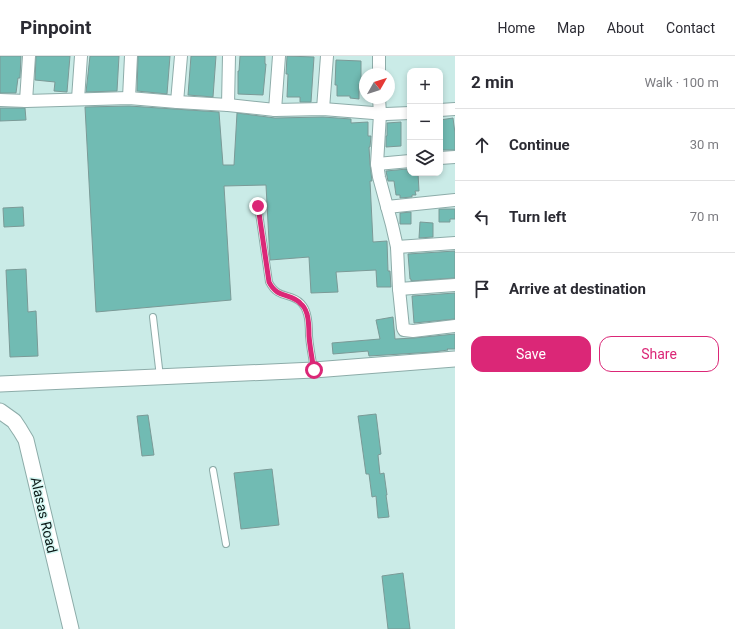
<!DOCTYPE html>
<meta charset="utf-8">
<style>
body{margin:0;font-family:Roboto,sans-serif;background:#f2f2f3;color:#2b2b33}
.controls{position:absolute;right:12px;top:12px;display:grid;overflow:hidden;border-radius:8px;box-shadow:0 2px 6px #0003}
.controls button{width:36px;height:36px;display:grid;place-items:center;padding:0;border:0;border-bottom:1px solid #e1e1e2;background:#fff;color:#2b2b33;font:20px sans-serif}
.compass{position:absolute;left:359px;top:12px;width:36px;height:36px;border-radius:50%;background:#fff;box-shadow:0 2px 6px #0003;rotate:51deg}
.stop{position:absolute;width:12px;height:12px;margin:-9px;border:3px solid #db2777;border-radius:50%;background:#fff}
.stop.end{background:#db2777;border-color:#fff;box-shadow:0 1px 4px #0008}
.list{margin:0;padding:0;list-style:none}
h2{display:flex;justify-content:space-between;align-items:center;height:52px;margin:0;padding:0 16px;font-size:17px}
h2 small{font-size:13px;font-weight:400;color:#7c7c81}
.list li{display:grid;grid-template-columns:26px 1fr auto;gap:12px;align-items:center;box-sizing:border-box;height:72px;padding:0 16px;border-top:1px solid #e1e1e2}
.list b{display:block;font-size:15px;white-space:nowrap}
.list em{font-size:13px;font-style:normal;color:#7c7c81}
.actions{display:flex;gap:8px;padding:12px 16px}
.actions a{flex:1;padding:9px 0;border:1px solid #db2777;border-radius:12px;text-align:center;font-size:14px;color:#db2777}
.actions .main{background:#db2777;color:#fff}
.icon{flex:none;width:22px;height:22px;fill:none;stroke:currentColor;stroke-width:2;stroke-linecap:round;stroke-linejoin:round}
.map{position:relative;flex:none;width:455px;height:573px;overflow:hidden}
header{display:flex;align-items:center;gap:24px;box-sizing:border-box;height:56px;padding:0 20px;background:#fff;border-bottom:1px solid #e1e1e2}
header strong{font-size:19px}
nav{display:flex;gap:22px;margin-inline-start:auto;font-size:14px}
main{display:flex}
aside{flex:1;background:#fff}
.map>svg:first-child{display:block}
.building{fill:#71bbb3;stroke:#7b9a97}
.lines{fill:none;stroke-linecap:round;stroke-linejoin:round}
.service-casing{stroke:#8daca9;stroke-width:8}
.minor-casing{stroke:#8daca9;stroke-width:14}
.tertiary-casing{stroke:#8daca9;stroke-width:17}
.service{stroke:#fff;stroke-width:6}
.minor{stroke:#fff;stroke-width:12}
.tertiary{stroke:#fff;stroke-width:15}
.route{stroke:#db2777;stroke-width:5}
.labels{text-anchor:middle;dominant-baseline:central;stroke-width:3;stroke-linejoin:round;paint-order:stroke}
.street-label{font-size:14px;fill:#0c1917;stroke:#d7f8f4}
</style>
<header>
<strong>Pinpoint</strong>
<nav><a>Home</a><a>Map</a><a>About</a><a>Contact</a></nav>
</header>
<main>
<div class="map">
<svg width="455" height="573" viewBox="0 0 455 573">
<rect width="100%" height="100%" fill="#caebe7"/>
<!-- building -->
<g class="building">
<path d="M0,0h21l-1,22h-2l-2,15h-16z"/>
<path d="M36,0h34l-3,36 -13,-1 1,-9 -20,-2z"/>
<path d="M90,0h29l-2,35 -31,1z"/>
<path d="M138,0h32l-3,38 -30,-3z"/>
<path d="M191,0h25l-3,41 -25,-2z"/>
<path d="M240,0h25v8h1l-3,31 -25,-1v-23h1z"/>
<path d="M287,0l27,1 -3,45h-11v-5h-13l1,-23h-2z"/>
<path d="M336,4l25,1v24l-2,-1v15l-9,-1v-2h-13v-11h-2z"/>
<path d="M129,50l90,6 4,53h11l3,-52 38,5 48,-1 28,2v4l17,-1v14h3l-1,11h-1l1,17 2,17h-2l3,61 14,-1 1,30h2l1,16h-14l-1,-17 -40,2 2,20 -27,1 -2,-36 -39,3 -4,-75 -42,1 7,114 -135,12 -11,-205z"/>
<path d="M0,52h25l1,12 -26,1z"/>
<path d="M453,62l2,15v17h-15v-30z"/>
<path d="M401,66v24l-15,1v-11h1v-13z"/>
<path d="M407,113l1,4h10l1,18h-4l1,4h-4v2l-12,1v-3h-4l-2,-14h-6l-2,-10z"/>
<path d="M23,151l1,19 -20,1 -1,-19z"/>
<path d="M439,153h16v10h-5v3h-11z"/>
<path d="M411,156v12h-11v-11z"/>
<path d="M420,166l13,1v14l-14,1z"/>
<path d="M455,195v27l-44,3v-2h-1l-2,-25z"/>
<path d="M26,213l2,43 8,-1 2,45 -28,1 -4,-87z"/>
<path d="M455,237v26l-41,4 -2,-27z"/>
<path d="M393,261l2,22 19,-1 41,-4v15h-8l1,1 -14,2 -65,4 -1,-5 -35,3 -1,-11 48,-4 -4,-19z"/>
<path d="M376,358l5,40 -3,1 2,19 4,-1 3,22h-1l3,22 -11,1 -2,-22 -4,1 -3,-23h-3l-8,-58z"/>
<path d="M148,359l6,40 -12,1 -5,-40z"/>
<path d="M272,413l7,56 -38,4 -7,-56z"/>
<path d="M403,517l7,56h-22l-6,-53z"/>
</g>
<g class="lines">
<defs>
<g id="service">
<path d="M258,150l11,76c9,18 21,10 32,21 3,3 5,7 6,11 2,7 2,15 2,22 1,11 3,22 5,33"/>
<path d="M153,261l7,60"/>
<path d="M213,414l13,74"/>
</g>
<g id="minor">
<path d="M379,0v18"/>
<path d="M129,42l2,-42"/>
<path d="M379,42l1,16 -3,50 2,13 13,48 5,22 2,42 4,39 1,2 9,1 42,-5"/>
<path d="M78,43l3,-43"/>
<path d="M0,44l26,1 103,-3 48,4 51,3 47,5 48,-1 63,5 24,-1"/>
<path d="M26,45l3,-45"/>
<path d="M177,46l4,-46"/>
<path d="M228,49l1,-49"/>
<path d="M323,53l4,-53"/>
<path d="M275,54l4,-54"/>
<path d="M440,54l15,-1"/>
<path d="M440,102l15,-1"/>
<path d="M377,108l33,-3"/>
<path d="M387,151l68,-7"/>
<path d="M397,191l58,-4"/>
<path d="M399,233l56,-4"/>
</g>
<g id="tertiary">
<path d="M0,328l314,-14 141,-11"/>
<path d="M0,355l14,10 6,9 6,10 45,189"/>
</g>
</defs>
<!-- service casing -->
<use href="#service" class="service-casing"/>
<!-- minor casing -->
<use href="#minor" class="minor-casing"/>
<!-- tertiary casing -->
<use href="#tertiary" class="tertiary-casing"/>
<!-- service -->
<use href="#service" class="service"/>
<!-- minor -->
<use href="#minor" class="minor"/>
<!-- tertiary -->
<use href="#tertiary" class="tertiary"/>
</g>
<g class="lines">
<!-- route -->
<path class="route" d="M258,150l11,76c9,18 22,10 32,22 3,2 5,7 6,10 2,7 2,15 2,22 1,12 3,23 5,34"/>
</g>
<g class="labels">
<!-- street labels -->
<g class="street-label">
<text transform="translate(44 459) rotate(77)">Alasas Road</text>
</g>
</g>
</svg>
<div class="controls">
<button>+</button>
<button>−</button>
<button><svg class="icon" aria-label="layers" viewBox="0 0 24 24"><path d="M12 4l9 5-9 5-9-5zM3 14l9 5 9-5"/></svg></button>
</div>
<svg class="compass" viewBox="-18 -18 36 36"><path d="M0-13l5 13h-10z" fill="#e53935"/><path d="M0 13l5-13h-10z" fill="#7c7c81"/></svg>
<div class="stop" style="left:314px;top:314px"></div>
<div class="stop end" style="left:258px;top:150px"></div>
</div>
<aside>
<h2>2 min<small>Walk · 100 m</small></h2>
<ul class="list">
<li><svg class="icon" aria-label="ahead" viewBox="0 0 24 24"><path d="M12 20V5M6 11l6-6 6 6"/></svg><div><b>Continue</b></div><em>30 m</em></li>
<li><svg class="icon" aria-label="left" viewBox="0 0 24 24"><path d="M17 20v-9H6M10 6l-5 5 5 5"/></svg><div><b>Turn left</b></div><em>70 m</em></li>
<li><svg class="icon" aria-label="arrive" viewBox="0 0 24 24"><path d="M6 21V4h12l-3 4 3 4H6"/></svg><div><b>Arrive at destination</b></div></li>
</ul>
<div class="actions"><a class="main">Save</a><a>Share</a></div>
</aside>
</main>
